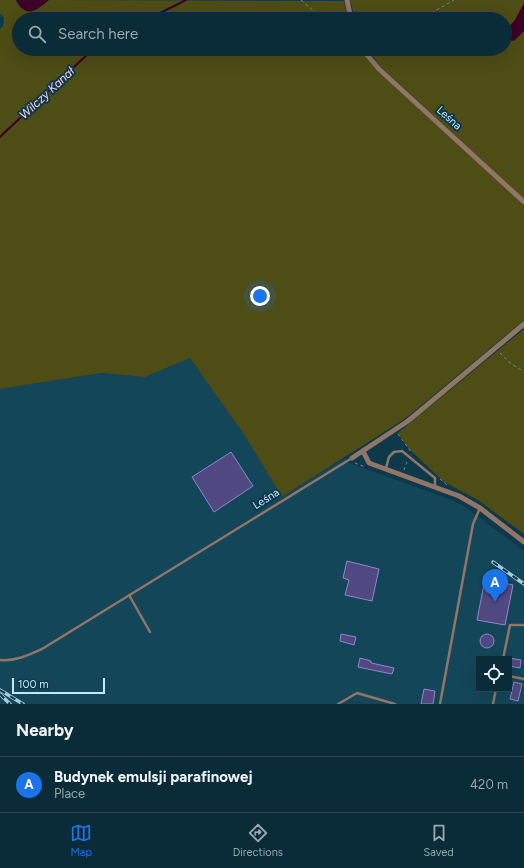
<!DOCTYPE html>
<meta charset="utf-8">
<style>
body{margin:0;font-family:Figtree,sans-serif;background:#183743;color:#f1f3f6}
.controls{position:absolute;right:12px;bottom:12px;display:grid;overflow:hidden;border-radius:0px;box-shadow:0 4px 16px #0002}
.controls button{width:36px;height:36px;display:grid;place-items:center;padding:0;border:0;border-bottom:1px solid #2a4753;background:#0a2b38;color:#f1f3f6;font:20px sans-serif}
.scale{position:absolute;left:12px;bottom:10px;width:93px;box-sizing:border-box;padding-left:4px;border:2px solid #c2e7f9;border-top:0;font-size:11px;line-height:14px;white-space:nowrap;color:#c2e7f9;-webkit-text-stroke:3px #0e394a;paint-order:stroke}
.you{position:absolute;left:260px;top:296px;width:14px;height:14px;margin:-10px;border:3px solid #fff;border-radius:50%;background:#1a73e8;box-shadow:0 0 0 6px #1a73e833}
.badge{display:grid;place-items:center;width:26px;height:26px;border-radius:50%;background:#1a73e8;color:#fff;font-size:13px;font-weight:700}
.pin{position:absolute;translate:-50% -33px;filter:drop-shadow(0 1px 2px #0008)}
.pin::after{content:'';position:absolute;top:21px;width:14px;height:12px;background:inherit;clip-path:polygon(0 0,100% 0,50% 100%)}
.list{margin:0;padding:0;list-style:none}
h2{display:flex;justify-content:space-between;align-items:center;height:52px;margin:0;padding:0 16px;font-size:17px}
h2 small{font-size:13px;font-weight:400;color:#99a7ae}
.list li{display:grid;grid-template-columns:26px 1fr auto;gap:12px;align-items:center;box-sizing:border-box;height:56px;padding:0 16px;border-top:1px solid #2a4753}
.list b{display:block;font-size:15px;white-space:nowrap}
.list p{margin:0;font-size:13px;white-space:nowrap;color:#99a7ae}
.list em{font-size:13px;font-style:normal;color:#99a7ae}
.icon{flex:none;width:22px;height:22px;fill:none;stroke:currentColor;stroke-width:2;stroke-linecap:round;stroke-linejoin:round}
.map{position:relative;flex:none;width:524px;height:704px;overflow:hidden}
.search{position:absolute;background:#0a2b38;box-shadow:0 4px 16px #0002;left:12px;right:12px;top:12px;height:44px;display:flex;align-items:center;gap:10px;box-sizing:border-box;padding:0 14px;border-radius:22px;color:#99a7ae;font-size:15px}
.sheet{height:108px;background:#0a2b38}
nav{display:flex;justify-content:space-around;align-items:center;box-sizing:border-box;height:56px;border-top:1px solid #2a4753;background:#0a2b38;font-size:11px;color:#99a7ae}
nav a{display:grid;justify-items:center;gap:2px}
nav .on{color:#1a73e8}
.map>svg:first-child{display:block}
.built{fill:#144659;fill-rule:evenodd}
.green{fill:#4e4d16}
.water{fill:#3d0027}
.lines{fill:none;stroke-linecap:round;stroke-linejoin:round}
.stream{stroke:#3d0027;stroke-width:2}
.building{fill:#504881;stroke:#8f88c6}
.path{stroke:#668ea0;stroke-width:1;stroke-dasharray:3 3;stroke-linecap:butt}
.lane{stroke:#917567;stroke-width:2.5}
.street{stroke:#917567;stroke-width:5}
.rail-casing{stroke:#a6ccde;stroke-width:3.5}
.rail{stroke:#0e394a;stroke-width:2;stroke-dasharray:6;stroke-linecap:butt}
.labels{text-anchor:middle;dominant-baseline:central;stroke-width:4;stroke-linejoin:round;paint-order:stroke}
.street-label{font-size:11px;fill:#c2e7f9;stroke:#0e394a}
.water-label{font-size:12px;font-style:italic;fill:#fdcce4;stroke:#0e394a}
</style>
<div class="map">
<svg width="524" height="704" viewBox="0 0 524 704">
<rect width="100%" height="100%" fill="#0e394a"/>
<!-- built -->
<path class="built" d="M190,358l57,81 35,58 63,-39 4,5 105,38 11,6 59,44v153h-524v-315l102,-16 43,4zM479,659h30v30h-30z"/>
<!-- green -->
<g class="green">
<path d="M0,0h16l4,7 11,4 18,-11 295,1 4,18h-329v30h340l12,14 153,142v115l-118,98 -124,79 -35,-58 -57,-81 -45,19 -43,-4 -102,16v-360l3,-3 1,-8 -4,-4z"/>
<path d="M350,0h174v199l-145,-134 -12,-16h138v-30h-150z"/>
<path d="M524,329v205l-46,-34 -34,-18 -35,-33 -11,-16z"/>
</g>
<!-- water -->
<g class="water">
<path d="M16,0h33c-13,11 -23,19 -33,0z"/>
<path d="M524,3v28l-9,9 -3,1 -7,-6v-4l10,-11z"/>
</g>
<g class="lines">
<!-- stream -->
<g class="stream">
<path d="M148,19l38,-19"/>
<path d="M0,137l93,-88"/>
</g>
</g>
<!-- building -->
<g class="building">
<path d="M231,452l22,34 -39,26 -22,-35z"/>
<path d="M347,561l32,8 -7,32 -27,-6 4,-15 -6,-2z"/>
<path d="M485,579l28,6 -8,40 -28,-5z"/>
<path d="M341,634l15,3 -2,8 -14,-4z"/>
<circle cx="487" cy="641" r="7"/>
<path d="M360,658l11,3v2l23,5 -2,6 -34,-7z"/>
<path d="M509,658l12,2 -1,8 -11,-2z"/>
<path d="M514,682l8,2 -4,17 -8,-2z"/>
<path d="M424,689l11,2 -2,13h-12z"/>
</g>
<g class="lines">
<!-- path -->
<g class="path">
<path d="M301,0l22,19"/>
<path d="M421,19l33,-19"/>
<path d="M343,49l9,4h5"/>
<path d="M500,353l10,10 14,9"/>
<path d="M398,434l13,18"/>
<path d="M355,463l10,4"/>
<path d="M404,470l3,-8"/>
<path d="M440,479l7,6"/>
</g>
<!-- lane -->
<g class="lane">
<path d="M386,468l3,-11 5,-5 8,-1 33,27v8"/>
<path d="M129,595l21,37"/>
<path d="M503,659l7,-34h14"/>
<path d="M0,660c14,2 29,-5 42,-11l310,-191"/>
<path d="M509,676l15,3"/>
<path d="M338,704l19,-11 38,11"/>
<path d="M440,704l33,-180 7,-16"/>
<path d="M493,704l3,-15"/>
</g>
<!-- street -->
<g class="street">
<path d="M347,0l4,19"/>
<path d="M362,49l17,20 145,133"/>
<path d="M363,451l6,12 90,33 21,12 44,34"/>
<path d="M352,458l56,-37 116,-97"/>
</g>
<defs>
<g id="rail">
<path d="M493,562l31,22"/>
<path d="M0,690l23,14"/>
<path d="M0,694l10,10"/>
</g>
</defs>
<!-- rail casing -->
<use href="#rail" class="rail-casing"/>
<!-- rail -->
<use href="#rail" class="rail"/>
</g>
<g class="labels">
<!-- street labels -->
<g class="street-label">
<text transform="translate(449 118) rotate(42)">Leśna</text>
<text transform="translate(266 499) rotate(-32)">Leśna</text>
</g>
<!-- water labels -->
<g class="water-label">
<text transform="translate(47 93) rotate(-43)">Wilczy Kanał</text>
</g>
</g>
</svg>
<div class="controls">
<button><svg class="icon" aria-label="locate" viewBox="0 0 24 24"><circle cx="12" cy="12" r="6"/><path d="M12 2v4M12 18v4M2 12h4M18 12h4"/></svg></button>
</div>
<div class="scale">100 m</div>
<div class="you"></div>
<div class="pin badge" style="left:495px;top:602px">A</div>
<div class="search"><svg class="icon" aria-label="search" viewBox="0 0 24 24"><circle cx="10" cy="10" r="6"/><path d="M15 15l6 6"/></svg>Search here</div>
</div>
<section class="sheet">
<h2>Nearby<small></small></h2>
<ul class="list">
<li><span class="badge">A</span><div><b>Budynek emulsji parafinowej</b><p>Place</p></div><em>420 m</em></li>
</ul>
</section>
<nav>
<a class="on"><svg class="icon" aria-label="map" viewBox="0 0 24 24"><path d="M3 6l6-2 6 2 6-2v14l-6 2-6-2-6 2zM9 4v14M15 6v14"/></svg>Map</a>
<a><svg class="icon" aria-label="directions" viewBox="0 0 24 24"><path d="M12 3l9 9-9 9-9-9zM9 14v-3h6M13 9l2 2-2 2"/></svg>Directions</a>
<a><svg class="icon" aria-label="saved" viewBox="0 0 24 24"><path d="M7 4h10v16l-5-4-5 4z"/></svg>Saved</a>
</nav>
